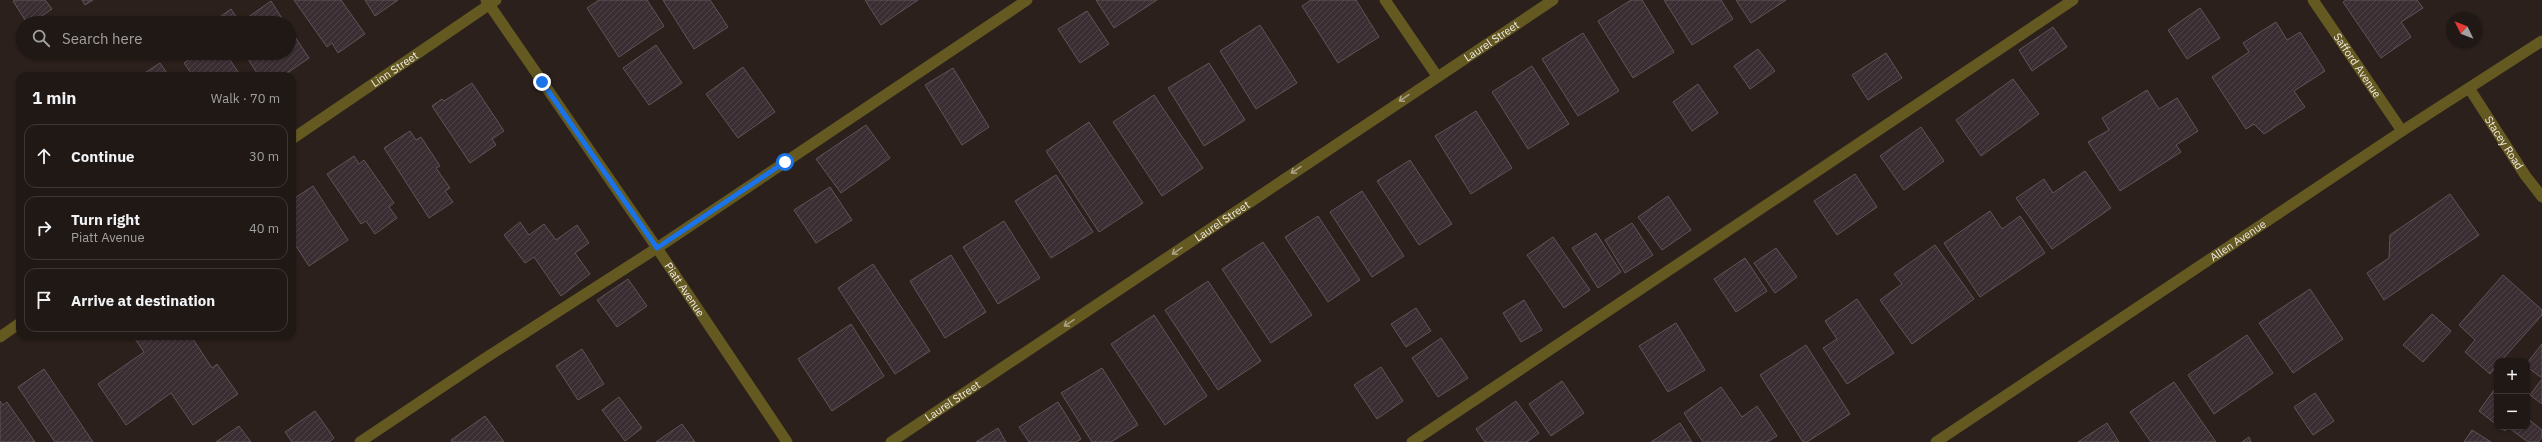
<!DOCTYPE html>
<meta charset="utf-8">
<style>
body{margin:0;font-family:"IBM Plex Sans",sans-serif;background:#28211d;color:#f1f3f6}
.controls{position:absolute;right:12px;bottom:12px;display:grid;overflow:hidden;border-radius:8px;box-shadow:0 1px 3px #0004}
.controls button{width:36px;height:36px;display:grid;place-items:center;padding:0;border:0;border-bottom:1px solid #3d3734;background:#201814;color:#f1f3f6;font:20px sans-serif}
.compass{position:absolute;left:2446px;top:12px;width:36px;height:36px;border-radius:50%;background:#201814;box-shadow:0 1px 3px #0004;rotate:313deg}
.stop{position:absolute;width:12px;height:12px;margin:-9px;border:3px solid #1a73e8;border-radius:50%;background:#fff}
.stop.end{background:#1a73e8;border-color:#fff;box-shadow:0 1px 4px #0008}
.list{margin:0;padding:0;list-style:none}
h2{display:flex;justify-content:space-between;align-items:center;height:52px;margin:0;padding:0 16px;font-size:17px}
h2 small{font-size:13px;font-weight:400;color:#a2a0a0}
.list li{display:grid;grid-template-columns:26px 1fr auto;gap:12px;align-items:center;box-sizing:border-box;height:64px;margin:0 8px 8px;padding:0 8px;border:1px solid #3d3734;border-radius:12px}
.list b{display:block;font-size:15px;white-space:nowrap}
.list p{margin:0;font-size:13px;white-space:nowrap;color:#a2a0a0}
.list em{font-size:13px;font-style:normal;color:#a2a0a0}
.icon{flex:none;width:22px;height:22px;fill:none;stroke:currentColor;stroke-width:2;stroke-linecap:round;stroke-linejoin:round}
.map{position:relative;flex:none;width:2542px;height:442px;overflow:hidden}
.search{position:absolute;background:#201814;box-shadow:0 1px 3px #0004;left:16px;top:16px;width:280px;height:44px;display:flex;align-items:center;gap:10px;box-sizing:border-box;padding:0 14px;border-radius:22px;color:#a2a0a0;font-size:15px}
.panel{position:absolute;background:#201814;box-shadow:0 1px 3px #0004;left:16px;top:72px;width:280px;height:268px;border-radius:12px}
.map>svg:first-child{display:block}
.building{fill:url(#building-hatch);stroke:#615459}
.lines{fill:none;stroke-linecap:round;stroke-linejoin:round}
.service{stroke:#645921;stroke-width:11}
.minor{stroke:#645921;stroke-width:11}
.oneway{stroke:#aca285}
.route{stroke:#1a73e8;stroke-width:5}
.labels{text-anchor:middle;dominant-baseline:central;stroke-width:3;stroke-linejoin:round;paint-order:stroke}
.street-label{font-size:11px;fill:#f4ece9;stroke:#211612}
</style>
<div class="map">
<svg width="2542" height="442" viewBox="0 0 2542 442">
<defs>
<pattern id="building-hatch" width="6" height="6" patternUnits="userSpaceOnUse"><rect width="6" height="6" fill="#3a2e33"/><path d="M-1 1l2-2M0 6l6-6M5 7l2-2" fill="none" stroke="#4d4247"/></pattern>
</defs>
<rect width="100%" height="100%" fill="#2b201b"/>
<!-- building -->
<g class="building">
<path d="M15,0h30l7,9 -21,14h-4l-14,-22z"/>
<path d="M82,0h11l-8,5z"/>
<path d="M294,0h47l24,34 -27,19 -6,-10 -5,4z"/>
<path d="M365,0h33l-23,16z"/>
<path d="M599,0h48l17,26 -45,31 -32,-49z"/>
<path d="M663,0h47l18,27 -34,22z"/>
<path d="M865,0h53l-37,25z"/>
<path d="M1096,0h61l-43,28z"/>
<path d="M1311,0h45l23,37 -41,26 -36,-57z"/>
<path d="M1631,0h11l32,52 -41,26 -35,-57z"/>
<path d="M1664,0h57l12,19 -41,26z"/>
<path d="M1736,0h50l-35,23z"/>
<path d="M2346,0h71l6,8 -22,14 10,15 -30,21 -38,-56z"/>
<path d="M271,1l14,22h-65l-3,-4 14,-10 9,14z"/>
<path d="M2200,8l20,30 -33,21 -19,-29z"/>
<path d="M1087,11l22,33 -29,19 -22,-34z"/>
<path d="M2276,22l11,18 13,-8 25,39 -31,20 11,16 -41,27 -10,-10 -8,5 -34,-52 37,-25 -6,-9z"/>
<path d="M1260,25l37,58 -41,26 -36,-58z"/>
<path d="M2053,27l14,20 -35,24 -13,-21z"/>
<path d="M289,28l20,30 -26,18h-24l-15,-23h45z"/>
<path d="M1583,33l36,58 -41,25 -36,-57z"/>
<path d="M656,45l26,38 -33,22 -26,-37z"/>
<path d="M1758,49l17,22 -25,18 -16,-23z"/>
<path d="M198,53h27l16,23h-54l4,-3 -7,-10z"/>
<path d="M1886,53l16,25 -34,22 -16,-25z"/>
<path d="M160,63l9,13h-29z"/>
<path d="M1209,63l36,57 -41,26 -36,-58z"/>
<path d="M1532,66l37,58 -41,25 -36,-57z"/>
<path d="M743,67l32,45 -37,26 -32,-44z"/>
<path d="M953,68l36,59 -27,18 -37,-60z"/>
<path d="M2013,79l26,35 -58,42 -25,-36z"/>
<path d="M472,83l32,48 -12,8 4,6 -26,18 -38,-57 10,-7 2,2z"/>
<path d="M1698,84l20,29 -26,18 -19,-29z"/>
<path d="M2147,90l12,19 18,-11 21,33 -22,14 5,7 -61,39 -32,-49 21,-12 -7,-12z"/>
<path d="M1154,95l49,73 -41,28 -49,-74z"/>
<path d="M1476,111l36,57 -41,26 -36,-58z"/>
<path d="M1089,122l54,81 -44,29 -53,-81z"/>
<path d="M866,125l24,33 -49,35 -25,-34z"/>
<path d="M1921,127l23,34 -40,29 -24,-34z"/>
<path d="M410,131l6,9 5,-3 19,29 -4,2 14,20 -5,3 8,11 -24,16 -45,-70z"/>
<path d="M354,156l5,8 5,-4 30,43 -5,4 8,11 -22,16 -9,-13 -5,3 -34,-50z"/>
<path d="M1410,160l42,64 -33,21 -42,-64z"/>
<path d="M2085,171l26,37 -59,41 -36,-51 28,-19 9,14z"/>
<path d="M1855,174l22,33 -40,28 -23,-34z"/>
<path d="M1056,175l37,57 -42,26 -36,-57z"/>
<path d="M313,186l35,54 -39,26 -17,-26v-40z"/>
<path d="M830,187l22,33 -36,23 -22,-33z"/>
<path d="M1362,191l42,65 -32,21 -42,-65z"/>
<path d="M2450,194l29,41 -95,65 -17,-27 22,-15 1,-23z"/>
<path d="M1668,196l23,34 -29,20 -24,-33z"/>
<path d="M1990,211l12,18 18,-13 25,37 -65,44 -36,-54z"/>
<path d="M1318,216l42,64 -32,22 -43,-65z"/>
<path d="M1004,221l36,57 -42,26 -35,-57z"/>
<path d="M520,222l9,13 15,-11 12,16 21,-15 12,18 -14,10 15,21 -29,22 -27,-39 -9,6 -21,-28z"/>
<path d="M1632,223l21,32 -28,18 -20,-33z"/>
<path d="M1596,233l25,39 -23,16 -26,-40z"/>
<path d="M1553,237l37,53 -26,18 -37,-53z"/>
<path d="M1263,242l49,73 -41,28 -49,-74z"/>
<path d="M1935,245l39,54 -62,45 -32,-44 22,-16 -8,-10z"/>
<path d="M1776,248l21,29 -22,16 -21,-30z"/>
<path d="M951,255l35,57 -41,26 -35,-57z"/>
<path d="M1745,258l22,33 -31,21 -22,-33z"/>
<path d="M873,264l57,87 -35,23 -57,-86z"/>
<path d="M2503,275l39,35v5l-41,46h-4v4l-7,9 -25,-22 10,-12 -16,-15z"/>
<path d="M628,279l19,27 -30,21 -20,-27z"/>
<path d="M1208,281l53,80 -43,29 -53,-80z"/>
<path d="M2310,289l33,50 -50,34 -34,-50z"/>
<path d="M1857,299l37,54 -47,31 -24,-36 14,-9 -12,-18z"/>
<path d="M1524,300l18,30 -21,12 -18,-29z"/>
<path d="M1416,308l15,23 -25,16 -15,-23z"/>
<path d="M2432,314l19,17 -28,31 -20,-17z"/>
<path d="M1154,315l53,81 -42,29 -54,-81z"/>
<path d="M1676,323l29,47 -37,22 -29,-46z"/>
<path d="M851,324l33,52 -52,35 -34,-52z"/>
<path d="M2247,335l26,38 -59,41 -26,-39z"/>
<path d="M133,336h58l21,32 5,-4 21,30 -45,31 -22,-32 -45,32 -28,-41 46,-32z"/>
<path d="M1441,338l27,40 -30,19 -26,-39z"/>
<path d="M2542,344v34l-15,-11v-4z"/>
<path d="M1806,345l44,69 -43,28h-4l-43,-67z"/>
<path d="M582,349l22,35 -26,16 -22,-34z"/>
<path d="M1381,367l22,34 -26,18 -23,-34z"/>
<path d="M1102,368l36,57 -27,17h-19l-31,-49z"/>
<path d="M44,369l49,73h-38l-37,-55z"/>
<path d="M2542,379v25l-12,-9z"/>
<path d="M1562,381l22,32 -33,23 -22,-32z"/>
<path d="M2174,382l42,60h-65l-21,-30z"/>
<path d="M1721,387l21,30 15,-11 20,30 -10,6h-64l-19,-29z"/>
<path d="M2494,390l3,2v33l-18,-14z"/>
<path d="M2315,393l19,28 -21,14 -19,-28z"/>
<path d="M619,397l23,31 -17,13 -23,-31z"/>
<path d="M0,401l3,4 4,-3 28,40h-35z"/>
<path d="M1516,401l23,32 -12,9h-42l-9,-13z"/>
<path d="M1058,402l23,37 -5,3h-47l-10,-15z"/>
<path d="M315,411l19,27 -5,4h-37l-7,-10z"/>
<path d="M485,416l19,26h-52l-1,-2z"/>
<path d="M2527,418l15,12v7l-4,5h-10l-19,-14 18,-1z"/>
<path d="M1680,423l12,19h-41z"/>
<path d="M2107,423l12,19h-41z"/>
<path d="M682,424l13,18h-39z"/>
<path d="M239,426l12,16h-35z"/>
<path d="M2499,427h9l-3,4z"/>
<path d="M998,428l8,14h-30z"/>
<path d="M2472,430l19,12h-27z"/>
<path d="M2249,437l2,5h-9z"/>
</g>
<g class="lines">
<!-- service -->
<g class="service">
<path d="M360,442l124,-83 173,-111 370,-248"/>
<path d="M1412,442l661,-442"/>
</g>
<!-- minor -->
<g class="minor">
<path id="s1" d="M486,0l171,248 130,194"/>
<path d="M1385,0l52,76"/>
<path id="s2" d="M2313,0l89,131"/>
<path id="s3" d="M2469,88l56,87 17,22"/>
<path id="s4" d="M292,139l204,-139"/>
<path d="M0,337l20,-14"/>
<path id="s5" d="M891,442l662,-442"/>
<path id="s6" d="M1936,442l466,-311 140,-90"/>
</g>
</g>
<!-- one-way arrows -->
<defs><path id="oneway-shaft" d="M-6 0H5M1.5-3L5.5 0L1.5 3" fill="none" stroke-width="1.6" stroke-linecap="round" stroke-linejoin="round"/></defs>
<g class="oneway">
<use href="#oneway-shaft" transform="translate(1404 98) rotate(146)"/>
<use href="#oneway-shaft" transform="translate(1296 170) rotate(146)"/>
<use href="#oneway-shaft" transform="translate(1177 251) rotate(146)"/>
<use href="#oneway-shaft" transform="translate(1069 323) rotate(146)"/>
</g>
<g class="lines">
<!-- route -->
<path class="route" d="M542,82l115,166 128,-86"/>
</g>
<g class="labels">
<!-- street labels -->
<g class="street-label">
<text stroke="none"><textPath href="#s5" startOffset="722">Laurel Street</textPath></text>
<text stroke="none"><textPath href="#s2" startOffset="79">Safford Avenue</textPath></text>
<text stroke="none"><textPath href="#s4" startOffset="124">Linn Street</textPath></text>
<text stroke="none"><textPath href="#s3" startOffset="65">Stacey Road</textPath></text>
<text stroke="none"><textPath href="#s5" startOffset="398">Laurel Street</textPath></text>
<text stroke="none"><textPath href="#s6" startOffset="363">Allen Avenue</textPath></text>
<text stroke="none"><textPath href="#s1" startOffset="351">Piatt Avenue</textPath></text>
<text stroke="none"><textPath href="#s5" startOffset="74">Laurel Street</textPath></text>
</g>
</g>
</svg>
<div class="controls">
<button>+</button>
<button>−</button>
</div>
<svg class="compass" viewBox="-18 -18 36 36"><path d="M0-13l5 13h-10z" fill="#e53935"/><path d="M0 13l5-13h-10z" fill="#a2a0a0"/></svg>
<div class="stop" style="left:785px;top:162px"></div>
<div class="stop end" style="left:542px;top:82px"></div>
<div class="search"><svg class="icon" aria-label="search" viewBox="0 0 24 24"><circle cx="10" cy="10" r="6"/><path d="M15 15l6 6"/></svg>Search here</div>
<section class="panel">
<h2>1 min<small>Walk · 70 m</small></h2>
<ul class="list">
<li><svg class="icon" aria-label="ahead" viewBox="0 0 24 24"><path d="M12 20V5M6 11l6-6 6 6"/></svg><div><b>Continue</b></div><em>30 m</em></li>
<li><svg class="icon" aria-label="right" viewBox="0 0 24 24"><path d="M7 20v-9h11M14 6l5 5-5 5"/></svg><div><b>Turn right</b><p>Piatt Avenue</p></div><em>40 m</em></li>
<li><svg class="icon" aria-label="arrive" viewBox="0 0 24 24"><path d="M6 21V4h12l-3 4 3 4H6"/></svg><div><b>Arrive at destination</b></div></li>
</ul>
</section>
</div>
